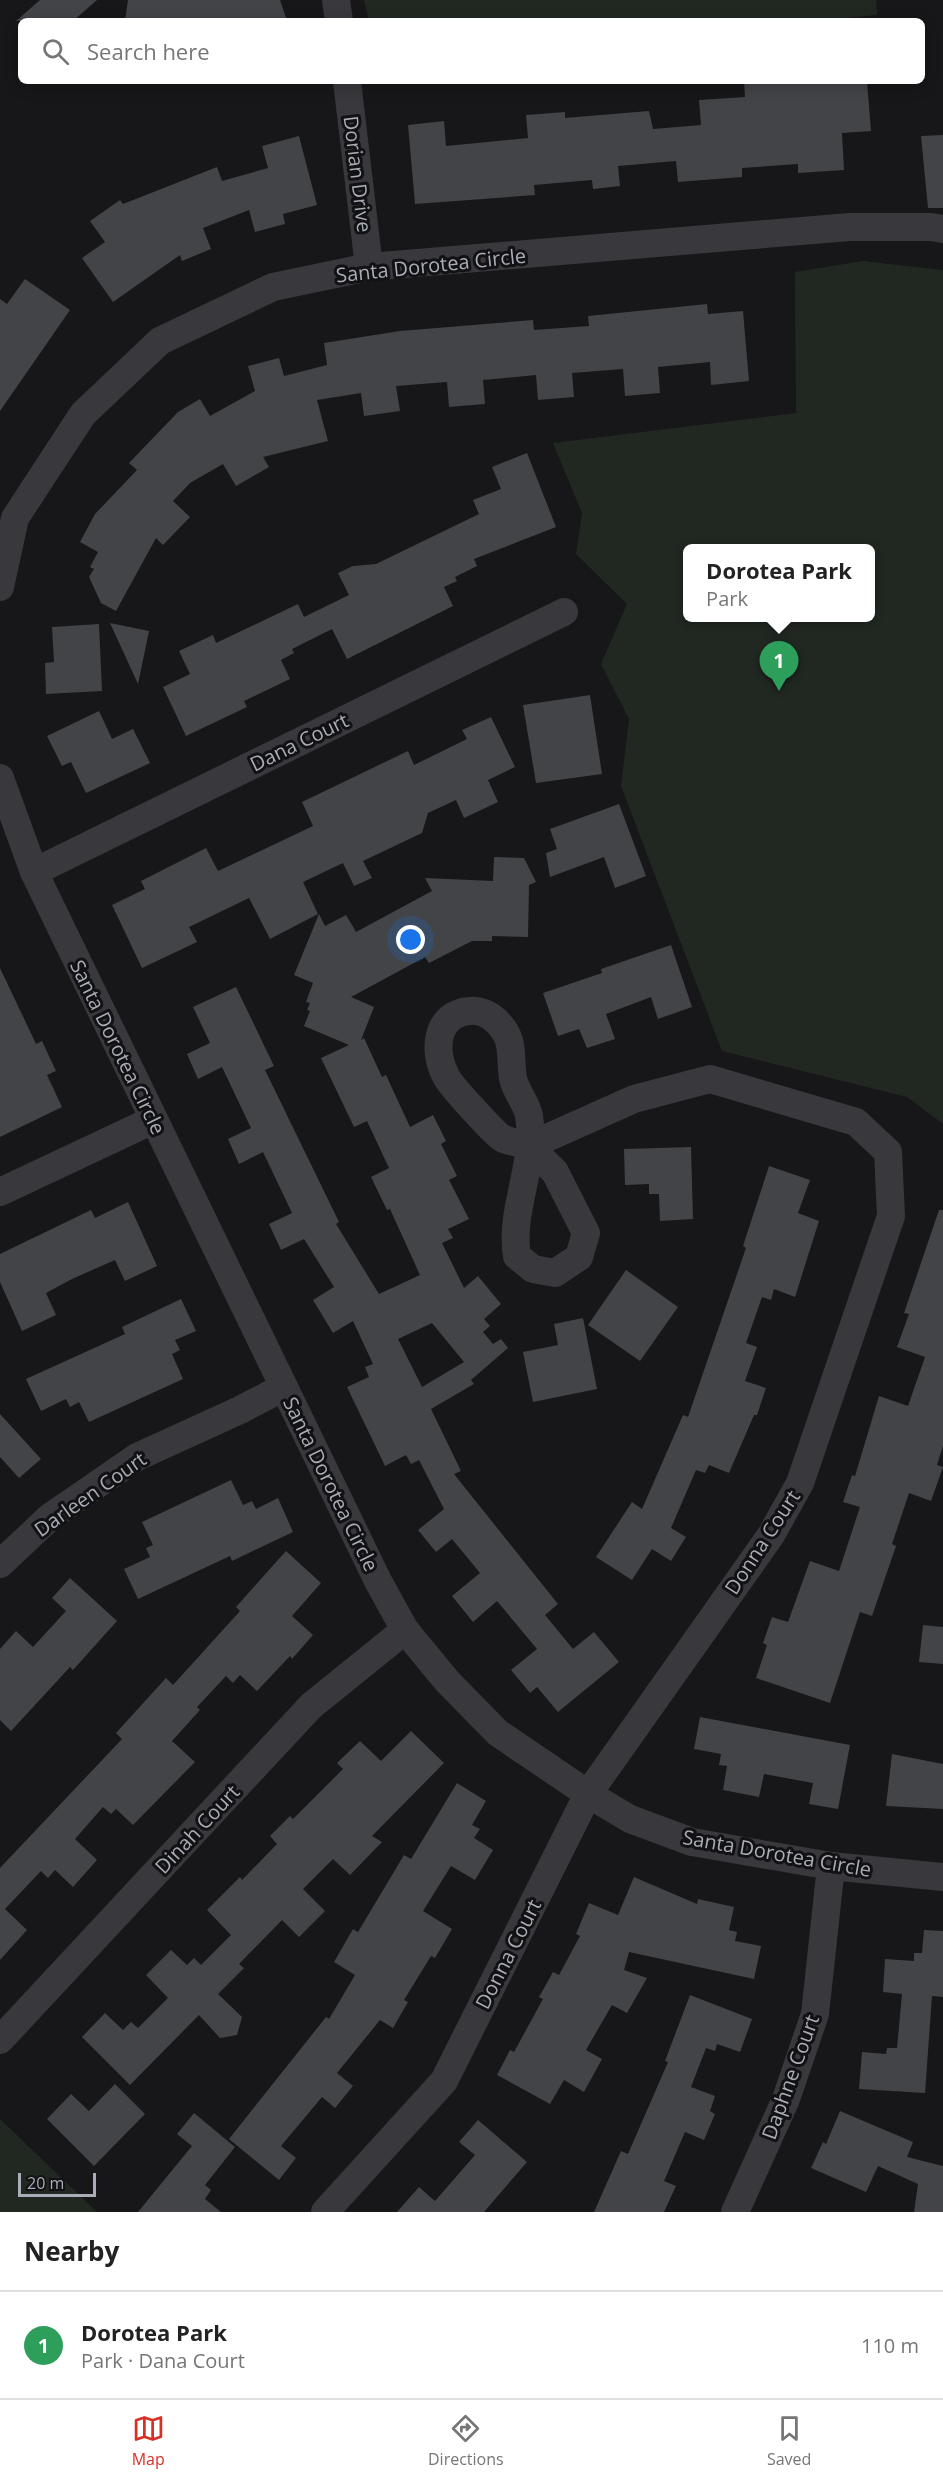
<!DOCTYPE html>
<meta charset="utf-8">
<style>
body{margin:0;font-family:"Open Sans",sans-serif;background:#f6f6f6;color:#222}
.scale{position:absolute;left:18px;bottom:15px;width:78px;box-sizing:border-box;padding-left:6px;border:3px solid #a9adb7;border-top:0;font-size:16px;line-height:21px;white-space:nowrap;color:#a9adb7;-webkit-text-stroke:4px #121113;paint-order:stroke}
.you{position:absolute;left:411px;top:940px;width:21px;height:21px;margin:-15px;border:4px solid #fff;border-radius:50%;background:#1a73e8;box-shadow:0 0 0 9px #1a73e833}
.badge{display:grid;place-items:center;width:39px;height:39px;border-radius:50%;background:#d93025;color:#fff;font-size:20px;font-weight:700}
.pin{position:absolute;translate:-50% -50px;filter:drop-shadow(0 2px 3px #0008)}
.pin::after{content:'';position:absolute;top:32px;width:21px;height:18px;background:inherit;clip-path:polygon(0 0,100% 0,50% 100%)}
.popup{position:absolute;left:683px;top:544px;width:192px;height:78px;box-sizing:border-box;display:grid;place-content:center;border-radius:9px;background:#fff;filter:drop-shadow(0 2px 4px #0005);font-size:20px;white-space:nowrap;color:#767676}
.popup b{font-size:22px;color:#222}
.popup::after{content:'';position:absolute;left:50%;top:100%;margin-left:-12px;border:12px solid transparent;border-top-color:#fff}
.list{margin:0;padding:0;list-style:none}
h2{display:flex;justify-content:space-between;align-items:center;height:78px;margin:0;padding:0 24px;font-size:26px}
h2 small{font-size:20px;font-weight:400;color:#767676}
.list li{display:grid;grid-template-columns:39px 1fr auto;gap:18px;align-items:center;box-sizing:border-box;height:108px;padding:0 24px;border-top:2px solid #e0e0e0}
.list b{display:block;font-size:22px;white-space:nowrap}
.list p{margin:0;font-size:20px;white-space:nowrap;color:#767676}
.list em{font-size:20px;font-style:normal;color:#767676}
.icon{flex:none;width:33px;height:33px;fill:none;stroke:currentColor;stroke-width:2;stroke-linecap:round;stroke-linejoin:round}
.map{position:relative;flex:none;width:943px;height:2212px;overflow:hidden}
.search{position:absolute;background:#fff;box-shadow:0 3px 15px #0003;left:18px;right:18px;top:18px;height:66px;display:flex;align-items:center;gap:15px;box-sizing:border-box;padding:0 21px;border-radius:9px;color:#767676;font-size:22px}
.sheet{height:186px;background:#fff}
nav{display:flex;justify-content:space-around;align-items:center;box-sizing:border-box;height:84px;border-top:2px solid #e0e0e0;background:#fff;font-size:16px;color:#767676}
nav a{display:grid;justify-items:center;gap:3px}
nav .on{color:#d93025}
.map>svg:first-child{display:block}
.green{fill:#212822;fill-rule:evenodd}
.building{fill:#434448;fill-rule:evenodd}
.lines{fill:none;stroke-linecap:round;stroke-linejoin:round}
.minor{stroke:#38383d;stroke-width:28}
.labels{text-anchor:middle;dominant-baseline:central;stroke-width:6;stroke-linejoin:round;paint-order:stroke}
.street-label{font-size:20px;fill:#a9adb7;stroke:#121113}
</style>
<div class="map">
<svg width="943" height="2212" viewBox="0 0 943 2212">
<rect width="100%" height="100%" fill="#171618"/>
<!-- green -->
<g class="green">
<path d="M364,0h512l1,15 -59,6h-449z"/>
<path d="M863,261l80,9v854l-36,-27 -185,-46 -101,-265 8,-67 -28,-55 26,-60 -51,-50 6,-41 -29,-70 243,-30 -1,-141zM870,548v70h-182v-70z"/>
<path d="M0,2119l97,93h-97z"/>
</g>
<!-- building -->
<g class="building">
<path d="M40,0h57l-24,21h-57z"/>
<path d="M128,0h152l7,21h-162z"/>
<path d="M744,81h123l4,50 -29,2 2,37 -46,3v-9l-56,4v9l-64,5 -2,-21 -58,5 2,20 -27,3 -1,-9 -58,5 1,10 -120,9 -7,-79 36,-4 2,25 82,-8 -2,-23 39,-3v6l84,-7 4,18 48,-4 -2,-25 46,-3z"/>
<path d="M943,135v73h-15l-7,-72z"/>
<path d="M299,136l18,69 -34,9 2,10 -30,8 -6,-22 -46,18 8,21 -29,12 -2,-6 -67,47 -31,-44 23,-16 -15,-21 30,-21 3,4 94,-37 5,14 46,-13 -6,-22z"/>
<path d="M25,279l45,31 -70,101v-112l7,5z"/>
<path d="M707,304l1,10 35,-3 6,70 -38,4 -1,-23 -52,5 2,26 -35,3 -2,-27 -51,4 2,24 -36,3 -2,-25 -53,5 2,24 -36,3 -2,-25 -51,4 4,25 -36,5 -3,-23 -44,7 11,41 -65,16 6,10 -33,19 -13,-22 -33,19 -17,18 17,16 -27,28 -7,-7 -40,73 -15,-8 -12,-26 5,-8 -4,-2 8,-15 -18,-10 15,-28 42,-44 -8,-7 49,-51 22,-13 10,17 45,-25 -7,-25 31,-8 5,18 43,-11 -3,-22 76,-12 133,-11 1,10 55,-4 -1,-10z"/>
<path d="M527,453l29,74 -82,32 3,7 -22,11 2,4 -13,6 9,19 -106,53 -15,-30 -40,20 2,4 -13,7 9,19 -46,22 3,6 -61,29 -23,-49 27,-13 -11,-23 34,-16 3,8 82,-39 6,13 45,-22 -11,-22 15,-7 23,-2 103,-50 -6,-14 28,-11 -9,-22z"/>
<path d="M110,623l39,8 -11,53z"/>
<path d="M99,624l3,67 -56,3 -1,-31 9,-1 -2,-35z"/>
<path d="M590,695l12,79 -66,9 -13,-78z"/>
<path d="M99,711l13,28 21,-10 17,34 -64,30 -15,-31 -9,4 -15,-30z"/>
<path d="M491,717l24,50 -27,13 10,22 -34,16 -8,-18 -28,13 -6,20 -59,28 9,17 -18,8 -11,-23 -40,19 15,32 -48,25 -21,-41 -60,29 8,15 -55,26 -30,-63 33,-16 -4,-8 65,-33 12,23 95,-45 -11,-24 106,-51 6,14 53,-26 -5,-9z"/>
<path d="M619,804l27,72 -31,12 -11,-31 -54,20 -4,-24 11,-4 -7,-20z"/>
<path d="M494,857l30,1 12,24 -7,3 -1,52 -36,-1v5h-20l-43,22 -4,-6 -74,40 23,10 -13,33 3,-2 18,39 4,-2 24,52 23,-12 13,26 -5,3 16,32 -8,4 20,39 -21,10 5,9 -11,5 22,45 14,-12 23,28 -17,15 6,7 -7,6 10,12 8,-5 7,9 -37,32 3,4 -43,25 30,62 -7,3 104,130 -13,11 28,34 21,-17 25,30 -61,50 -21,-25 -7,6 -19,-23 26,-21 -40,-48 -24,21 -21,-26 28,-23 -28,-34 -16,13 -18,-22 26,-21 -25,-49 -8,4 -5,-9 -21,11 -38,-79 22,-10 -4,-10 8,-3 -20,-43 -20,12 -20,-33 21,-13 -30,-48 -23,11 -12,-26 23,-11 -29,-61 -24,12 -11,-25 23,-11 -29,-61 -24,12 -11,-25 23,-11 -17,-36 43,-20 38,79 -9,4 74,152 -3,2 43,70 41,-19 -30,-66 -3,1 -16,-33 18,-9 -22,-47 -13,6 -33,-69 28,-13 -45,-19 6,-15 -3,-1 3,-7 -4,-1 7,-19 -19,-8 25,-61 6,12 21,-11 10,17 76,-41 -7,-13 68,3zM432,1323l32,39 -42,25 -24,-48z"/>
<path d="M671,945l21,62 -34,12 -7,-22 -45,17 9,25 -28,9 -8,-19 -21,7 -15,-43 59,-20 -1,-4z"/>
<path d="M0,968l36,76 6,-3 14,30 -9,4 15,32 -62,30z"/>
<path d="M691,1147l2,72 -33,2 -1,-27h-10v-10l-24,1 -1,-36z"/>
<path d="M769,1166l41,14 -12,33 21,8 -24,76 -21,-8 -3,11 -9,-3 -16,46 11,4 -12,34 21,7 -9,27h-3l-25,58 -20,-8 -4,8 -9,-3 -25,58 15,9 -15,24 -19,-12 -20,31 -36,-23 36,-55 10,7 41,-94 5,2 58,-169 -3,-2z"/>
<path d="M128,1202l29,64 -32,15 -10,-21 -43,19 -26,14 10,22 -34,16 -22,-49v-28l91,-44 4,8z"/>
<path d="M939,1210h4v236l-6,19 6,2 -12,34 -22,-8 -17,51 4,2 -24,70 -12,-4 -30,91 -74,-25 11,-33 -4,-2 9,-26 16,5 22,-61 29,10 21,-64 -17,-5 9,-27 3,1 24,-80 29,10 17,-49 -28,-10 12,-33 -5,-1z"/>
<path d="M626,1270l52,37 -38,54 -52,-36z"/>
<path d="M181,1299l15,32 -21,9 5,10 -8,4 11,25 -94,43 -10,-20 -9,5 -4,-8 -25,12 -15,-32 99,-45 -3,-7z"/>
<path d="M583,1318l14,71 -64,13 -10,-50 35,-7 -4,-21z"/>
<path d="M0,1414l41,45 -22,19 -19,-21z"/>
<path d="M231,1480l12,25 9,-4 4,8 22,-11 15,34 -61,29 -2,-5 -92,43 -14,-30 26,-12 -4,-9 7,-3 -11,-23z"/>
<path d="M286,1551l35,32 -29,33 21,19 -21,24 -2,-3 -33,35 -17,-16 -7,8 -7,-7 -29,31 3,3 -28,31 23,21 -62,63 -17,-16 -5,5 -8,-7 -28,32 22,21 -24,27 -18,-17 -7,8 -7,-7 -36,38 22,21 -27,30v-92l122,-129 -6,-6 50,-55 7,7 67,-74 -4,-4z"/>
<path d="M70,1578l47,43 -44,49 -3,-3 -59,64 -11,-11v-71l16,-18 17,16 33,-36 -14,-13z"/>
<path d="M923,1625l20,2v37l-24,-2z"/>
<path d="M700,1717l150,28 -12,64 -29,-5 4,-21 -49,-9 -5,23 -36,-7 4,-24 -8,-1 2,-11 -27,-5z"/>
<path d="M411,1731l33,32 -72,73 10,6 -32,33 -17,-16 -30,30 22,22 -26,26 -17,-17 -43,44 5,4 -26,26 24,23 -5,18 -17,3 -21,-23 -69,70 -48,-48 23,-24 18,17 8,-8 7,6 30,-30 -22,-23 25,-25 16,15 7,-7 7,7 30,-30 -24,-25 33,-33 2,3 35,-36 -7,-8 20,-20 3,3 50,-50 -6,-6 23,-22 21,20z"/>
<path d="M892,1754l51,10v45l-57,-3z"/>
<path d="M457,1783l29,18 -14,24 8,4 -6,9 19,12 -18,30 -24,-14 -28,45 29,18 -17,29 -4,-2 -27,44 4,2 -15,26 -13,-8 -43,53 16,13 -18,22 -13,-11 -41,49 15,12 -17,22 -50,-41 97,-122 3,2 26,-44 -21,-13 19,-33 5,3 46,-77 7,4z"/>
<path d="M634,1877l63,27 1,-5 36,8 -5,23 8,2 -2,9 26,5 -7,33 -125,-27 -5,18 23,8 -20,35 -15,-8 -26,45 16,9 -18,33 -20,-12 -14,24 -53,-29 13,-25 4,2 29,-53 -4,-2 14,-25 6,3 21,-39 -4,-2 13,-31 29,12z"/>
<path d="M924,1930l19,1v66l-11,-1 -7,97 -66,-4 3,-37 24,2 1,-6h10l5,-54 -19,-2 2,-33 29,2v-8h8z"/>
<path d="M690,1995l62,24 -12,33 -23,-8 -2,7 -9,-3 -15,39 24,9 -5,15 5,3 -11,26 -19,-8 -21,49 12,5 -12,26h-70l27,-61 7,3 40,-92 -3,-1z"/>
<path d="M115,2084l30,30 -51,52 -47,-47 24,-25 18,17z"/>
<path d="M840,2111l73,31 -6,15 36,9v46h-29l4,-28 -40,-18 -12,26 -55,-24 12,-26 3,2z"/>
<path d="M194,2113l41,34 -30,38 6,5 -6,9 16,13h-83l54,-66 -15,-12z"/>
<path d="M478,2120l49,42 -43,50h-87l22,-25 16,14 40,-46 -16,-13z"/>
</g>
<g class="lines">
<!-- minor -->
<g class="minor">
<path d="M336,0l3,21"/>
<path d="M347,81l22,186"/>
<path d="M0,587l15,-69 68,-104 77,-73 113,-54 96,-20 481,-40h81l12,2"/>
<path d="M0,778l34,94 344,709 27,49 42,51 51,52 90,61 42,25 62,23 139,24 112,11"/>
<path d="M34,872l530,-260"/>
<path d="M529,1146c-8,-3 -20,-4 -27,-8 -7,-4 -51,-52 -55,-60 -15,-25 -12,-65 23,-67 9,-1 19,3 25,9 21,19 14,33 18,58 2,13 14,25 16,38 8,47 -20,94 -12,140l16,13 22,4 24,-16 7,-24 -31,-61 -26,-26"/>
<path d="M0,1192l153,-72"/>
<path d="M0,1564l50,-47 87,-60 103,-47 44,-23"/>
<path d="M0,2040l311,-334 94,-76"/>
<path d="M325,2212l119,-131 144,-287 183,-259 29,-52 91,-267 -3,-64 -32,-30 -146,-43 -76,20 -105,47"/>
<path d="M735,2212l51,-113 29,-85 16,-148"/>
</g>
</g>
<g class="labels">
<!-- street labels -->
<g class="street-label">
<text transform="translate(358 174) rotate(83)">Dorian Drive</text>
<text transform="translate(431 265) rotate(-6)">Santa Dorotea Circle</text>
<text transform="translate(299 742) rotate(-26)">Dana Court</text>
<text transform="translate(118 1047) rotate(64)">Santa Dorotea Circle</text>
<text transform="translate(331 1484) rotate(64)">Santa Dorotea Circle</text>
<text transform="translate(90 1494) rotate(-35)">Darleen Court</text>
<text transform="translate(762 1542) rotate(-57)">Donna Court</text>
<text transform="translate(197 1829) rotate(-47)">Dinah Court</text>
<text transform="translate(777 1853) rotate(10)">Santa Dorotea Circle</text>
<text transform="translate(508 1954) rotate(-63)">Donna Court</text>
<text transform="translate(790 2077) rotate(-70)">Daphne Court</text>
</g>
</g>
</svg>
<div class="scale">20 m</div>
<div class="you"></div>
<div class="pin badge" style="left:779px;top:691px;background:#2e9e5b">1</div>
<div class="popup"><b>Dorotea Park</b>Park</div>
<div class="search"><svg class="icon" aria-label="search" viewBox="0 0 24 24"><circle cx="10" cy="10" r="6"/><path d="M15 15l6 6"/></svg>Search here</div>
</div>
<section class="sheet">
<h2>Nearby<small></small></h2>
<ul class="list">
<li><span class="badge" style="background:#2e9e5b">1</span><div><b>Dorotea Park</b><p>Park · Dana Court</p></div><em>110 m</em></li>
</ul>
</section>
<nav>
<a class="on"><svg class="icon" aria-label="map" viewBox="0 0 24 24"><path d="M3 6l6-2 6 2 6-2v14l-6 2-6-2-6 2zM9 4v14M15 6v14"/></svg>Map</a>
<a><svg class="icon" aria-label="directions" viewBox="0 0 24 24"><path d="M12 3l9 9-9 9-9-9zM9 14v-3h6M13 9l2 2-2 2"/></svg>Directions</a>
<a><svg class="icon" aria-label="saved" viewBox="0 0 24 24"><path d="M7 4h10v16l-5-4-5 4z"/></svg>Saved</a>
</nav>
